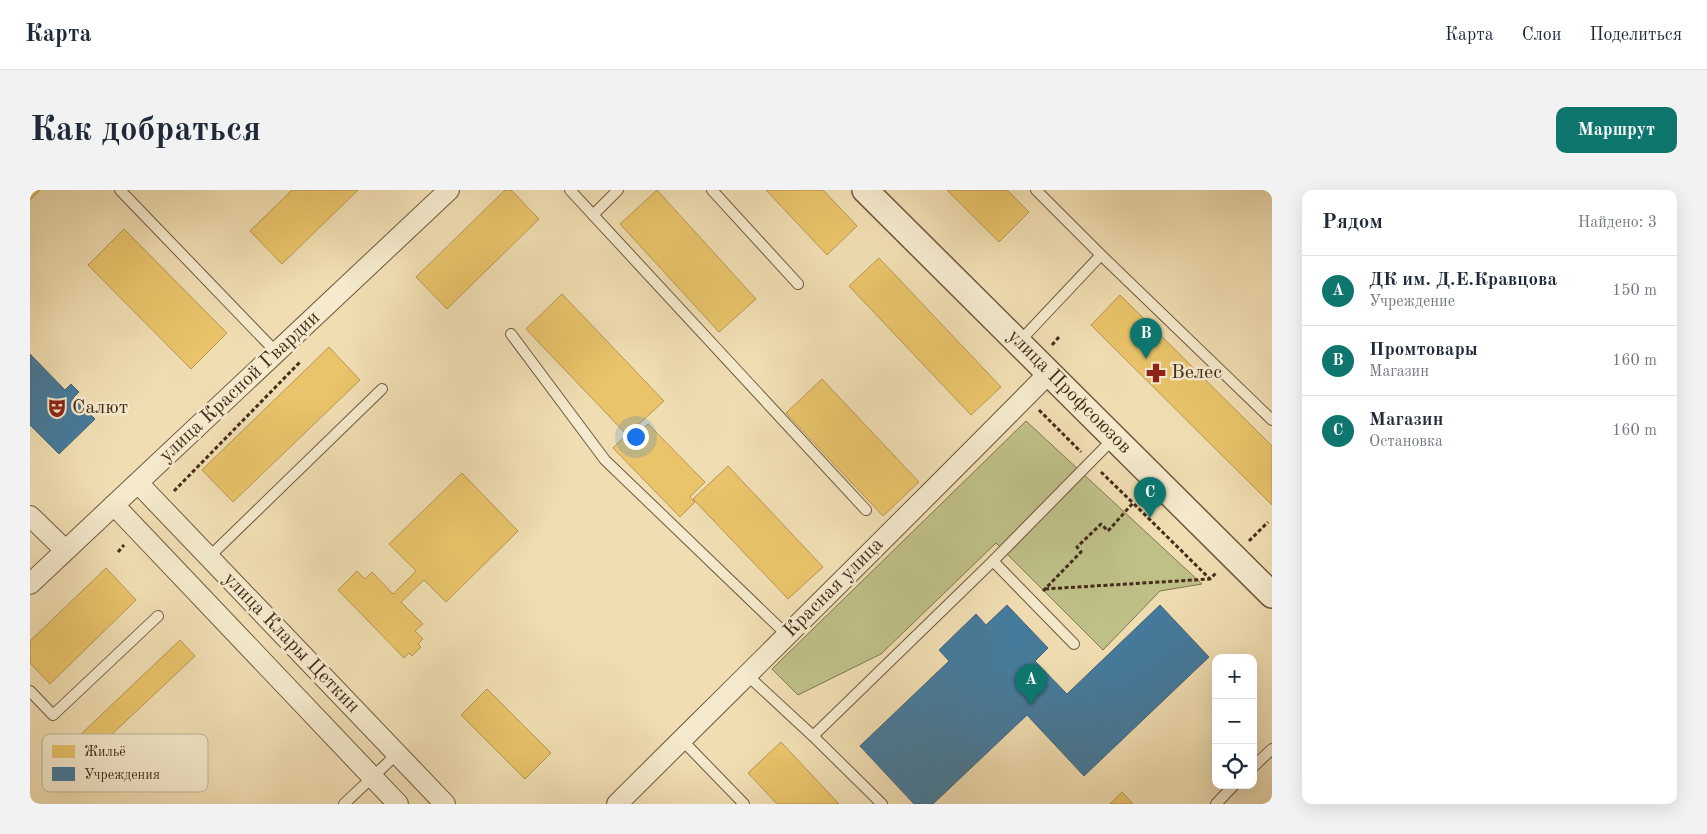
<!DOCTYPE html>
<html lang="ru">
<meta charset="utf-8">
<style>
body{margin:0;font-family:"Old Standard TT",serif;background:#f2f2f3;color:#1f2937}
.controls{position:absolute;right:15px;bottom:15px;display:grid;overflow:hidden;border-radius:10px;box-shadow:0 5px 20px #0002}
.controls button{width:45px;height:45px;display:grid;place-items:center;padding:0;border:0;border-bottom:1px solid #e0e1e3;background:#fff;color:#1f2937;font:25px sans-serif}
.you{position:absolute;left:605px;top:246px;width:18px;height:18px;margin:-12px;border:4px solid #fff;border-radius:50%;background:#1a73e8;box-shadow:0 0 0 8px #1a73e833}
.badge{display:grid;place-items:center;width:32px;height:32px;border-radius:50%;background:#0f766e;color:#fff;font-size:16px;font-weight:700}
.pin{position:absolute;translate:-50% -41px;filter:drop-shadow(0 1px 2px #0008)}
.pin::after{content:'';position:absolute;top:26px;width:18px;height:15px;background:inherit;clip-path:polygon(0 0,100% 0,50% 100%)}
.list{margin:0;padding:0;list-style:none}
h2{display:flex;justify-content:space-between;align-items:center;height:65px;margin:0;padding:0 20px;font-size:21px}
h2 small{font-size:16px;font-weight:400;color:#747a83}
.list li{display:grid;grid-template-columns:32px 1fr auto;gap:15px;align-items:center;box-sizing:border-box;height:70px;padding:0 20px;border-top:1px solid #e0e1e3}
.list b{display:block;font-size:19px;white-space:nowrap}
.list p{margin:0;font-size:16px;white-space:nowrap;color:#747a83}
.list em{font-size:16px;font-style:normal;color:#747a83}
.icon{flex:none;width:28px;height:28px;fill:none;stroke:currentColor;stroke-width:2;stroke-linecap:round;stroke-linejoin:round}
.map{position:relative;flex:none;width:1242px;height:614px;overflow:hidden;border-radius:10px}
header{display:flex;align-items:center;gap:30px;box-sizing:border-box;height:70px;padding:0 25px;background:#fff;border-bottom:1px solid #e0e1e3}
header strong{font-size:24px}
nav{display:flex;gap:28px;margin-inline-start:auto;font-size:18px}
.intro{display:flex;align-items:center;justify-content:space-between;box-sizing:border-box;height:120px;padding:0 30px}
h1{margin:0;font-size:35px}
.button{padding:12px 22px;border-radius:10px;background:#0f766e;color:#fff;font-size:18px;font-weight:700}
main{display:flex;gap:30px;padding:0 30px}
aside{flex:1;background:#fff;border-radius:10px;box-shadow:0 5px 20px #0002}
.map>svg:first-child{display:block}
.green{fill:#bfc088;stroke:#827652}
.homes{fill:#e9c46a;stroke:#b89652}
.public{fill:#457b9d;stroke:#456376}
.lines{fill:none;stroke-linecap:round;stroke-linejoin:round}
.service-casing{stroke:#705841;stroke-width:12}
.minor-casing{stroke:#705841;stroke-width:22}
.tertiary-casing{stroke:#705841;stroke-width:28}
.path{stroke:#452c1b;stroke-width:3;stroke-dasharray:4 2.5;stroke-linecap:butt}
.service{stroke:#f5eacd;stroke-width:10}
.minor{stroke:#f5eacd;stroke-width:20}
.tertiary{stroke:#f5eacd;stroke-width:25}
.labels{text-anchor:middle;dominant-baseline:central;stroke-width:5;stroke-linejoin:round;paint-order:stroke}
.poi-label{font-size:20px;fill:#452c1b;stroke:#f5eacd;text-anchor:start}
.street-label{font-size:20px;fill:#452c1b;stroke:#f5eacd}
.key{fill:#f5eacd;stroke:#c0b198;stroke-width:1}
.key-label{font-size:14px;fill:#452c1b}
</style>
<header>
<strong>Карта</strong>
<nav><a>Карта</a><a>Слои</a><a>Поделиться</a></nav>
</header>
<div class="intro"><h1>Как добраться</h1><a class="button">Маршрут</a></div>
<main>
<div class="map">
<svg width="1242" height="614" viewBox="0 0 1242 614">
<rect width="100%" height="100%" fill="#f0deb2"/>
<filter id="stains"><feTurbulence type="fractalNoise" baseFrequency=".004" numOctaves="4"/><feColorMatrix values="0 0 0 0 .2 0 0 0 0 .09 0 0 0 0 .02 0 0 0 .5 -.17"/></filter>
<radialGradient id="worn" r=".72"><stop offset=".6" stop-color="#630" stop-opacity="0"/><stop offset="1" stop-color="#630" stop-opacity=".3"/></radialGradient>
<!-- green -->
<path class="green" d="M996,231l176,163 -42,7 -57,59 -107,-107 -115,111 -83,41 -26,-26z"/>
<!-- homes -->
<g class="homes">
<path d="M0,0h10l-10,10z"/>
<path d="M262,0h66l-76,74 -32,-33z"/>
<path d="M475,0h6l28,29 -92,90 -31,-32z"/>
<path d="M627,0l99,109 -37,33 -99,-108z"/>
<path d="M736,0h57l34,36 -30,29z"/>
<path d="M917,0h60l22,22 -30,30z"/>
<path d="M94,39l103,104 -36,36 -103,-104z"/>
<path d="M849,68l122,129 -30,28 -122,-129z"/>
<path d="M532,104l102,107 -37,34 -101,-106z"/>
<path d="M1090,105l152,151v59l-181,-180z"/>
<path d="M299,157l31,33 -127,122 -31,-32z"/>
<path d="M792,189l97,103 -36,34 -97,-103z"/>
<path d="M618,234l57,58 -15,15 5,5 -15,15 -67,-69 13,-13 6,5z"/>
<path d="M698,276l95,101 -35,32 -95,-100z"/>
<path d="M432,283l56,58 -72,71 -22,-22 -23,22 22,22 -8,7 8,8 -5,5 3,3 -9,9 -3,-3 -5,5 -66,-68 19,-19 8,8 7,-7 21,22 23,-23 -27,-27z"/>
<path d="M76,378l30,32 -86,84 -20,-21v-22z"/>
<path d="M150,450l15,16 -102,96 -15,-15z"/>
<path d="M457,499l64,64 -26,26 -64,-64z"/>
<path d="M751,552l58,62h-62l-29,-31z"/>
<path d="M1092,602l11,12h-23z"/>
</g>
<!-- public -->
<g class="public">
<path d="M0,164l35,36 6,-6 8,8 -6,6 22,21 -36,35 -29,-29z"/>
<path d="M977,415l41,43 -13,13 32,33 93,-89 49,52 -125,119 -57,-61 -94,89h-19l-54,-58 89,-85 -10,-11 37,-36 10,11z"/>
</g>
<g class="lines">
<defs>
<g id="service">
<path d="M90,0l157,163"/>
<path d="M540,0l296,320"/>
<path d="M682,0l86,94"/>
<path d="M563,25l25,-25"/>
<path d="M1071,65l171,165"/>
<path d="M481,144l94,126 182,175"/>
<path d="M989,152l82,-87 -65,-65"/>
<path d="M179,367l173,-168"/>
<path d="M963,371l81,83"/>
<path d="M716,484l67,62 69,68"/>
<path d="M0,501l23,24 105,-99"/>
<path d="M783,546l180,-175 121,-123"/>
<path d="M652,550l62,64"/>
<path d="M1223,577l19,-18"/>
<path d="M314,614l53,-50"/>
<path d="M1186,614l18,-19"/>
</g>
<g id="minor">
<path d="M108,293l307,321"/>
<path d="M84,315l284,299"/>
<path d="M0,326l35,34"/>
<path d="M0,394l419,-394"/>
<path d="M587,614c145,-144 290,-287 433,-432"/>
</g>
<path id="tertiary" d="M835,0l407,405"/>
</defs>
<!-- service casing -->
<use href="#service" class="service-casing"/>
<!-- minor casing -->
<use href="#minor" class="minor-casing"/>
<!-- tertiary casing -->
<use href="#tertiary" class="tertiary-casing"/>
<!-- path -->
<g class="path">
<path d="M1022,155l7,-8"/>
<path d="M1009,220l42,42"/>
<path d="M1071,282l32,31"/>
<path d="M144,301l127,-130"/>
<path d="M1219,351l19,-19"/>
<path d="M88,362l6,-7"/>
<path d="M1015,399l165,-10 7,-7"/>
<path d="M1013,401l38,-39 -4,-5 24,-23 7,7 25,-28 77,76"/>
</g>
<!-- service -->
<use href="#service" class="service"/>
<!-- minor -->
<use href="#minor" class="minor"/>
<!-- tertiary -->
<use href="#tertiary" class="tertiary"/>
</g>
<!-- icons -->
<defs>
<symbol id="pharmacy-bare" viewBox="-9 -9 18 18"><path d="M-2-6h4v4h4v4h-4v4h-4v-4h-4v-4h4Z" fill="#8f2418" stroke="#f5eacd" stroke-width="2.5" paint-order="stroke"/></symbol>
<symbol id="theatre-bare" viewBox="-9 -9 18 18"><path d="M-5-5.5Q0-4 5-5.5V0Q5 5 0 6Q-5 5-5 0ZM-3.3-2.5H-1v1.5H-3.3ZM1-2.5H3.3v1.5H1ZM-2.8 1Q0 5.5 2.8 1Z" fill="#8f2418" stroke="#f5eacd" stroke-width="2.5" paint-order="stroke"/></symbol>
</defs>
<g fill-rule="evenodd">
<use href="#pharmacy-bare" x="1112" y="169" width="28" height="28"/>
<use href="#theatre-bare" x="13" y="204" width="28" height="28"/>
</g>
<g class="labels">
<!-- poi labels -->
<g class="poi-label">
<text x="1141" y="183">Велес</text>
<text x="42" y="218">Салют</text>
</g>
<!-- street labels -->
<g class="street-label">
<text transform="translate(210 197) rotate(-43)">улица Красной Гвардии</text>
<text transform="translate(1039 202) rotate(45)">улица Профсоюзов</text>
<text transform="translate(804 398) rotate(-45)">Красная улица</text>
<text transform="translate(261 453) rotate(46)">улица Клары Цеткин</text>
</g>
</g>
<!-- legend -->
<rect x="12" y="544" width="166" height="58" rx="8" class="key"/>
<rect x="22" y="555" width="23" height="13" fill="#e9c46a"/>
<rect x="22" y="577" width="23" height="14" fill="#457b9d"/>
<g class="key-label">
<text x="54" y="566">Жильё</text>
<text x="54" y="589">Учреждения</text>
</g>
<rect width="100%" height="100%" filter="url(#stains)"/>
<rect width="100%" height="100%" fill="url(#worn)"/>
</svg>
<div class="controls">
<button>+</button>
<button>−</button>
<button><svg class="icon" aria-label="locate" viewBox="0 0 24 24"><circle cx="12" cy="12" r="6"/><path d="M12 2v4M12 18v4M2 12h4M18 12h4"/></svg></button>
</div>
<div class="you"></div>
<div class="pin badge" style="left:1001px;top:515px">A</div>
<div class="pin badge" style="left:1116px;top:169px">B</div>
<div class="pin badge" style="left:1120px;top:328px">C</div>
</div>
<aside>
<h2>Рядом<small>Найдено: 3</small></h2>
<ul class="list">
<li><span class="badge">A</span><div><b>ДК им. Д.Е.Кравцова</b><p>Учреждение</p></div><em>150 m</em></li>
<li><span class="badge">B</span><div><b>Промтовары</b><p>Магазин</p></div><em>160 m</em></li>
<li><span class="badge">C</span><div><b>Магазин</b><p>Остановка</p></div><em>160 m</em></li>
</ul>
</aside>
</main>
